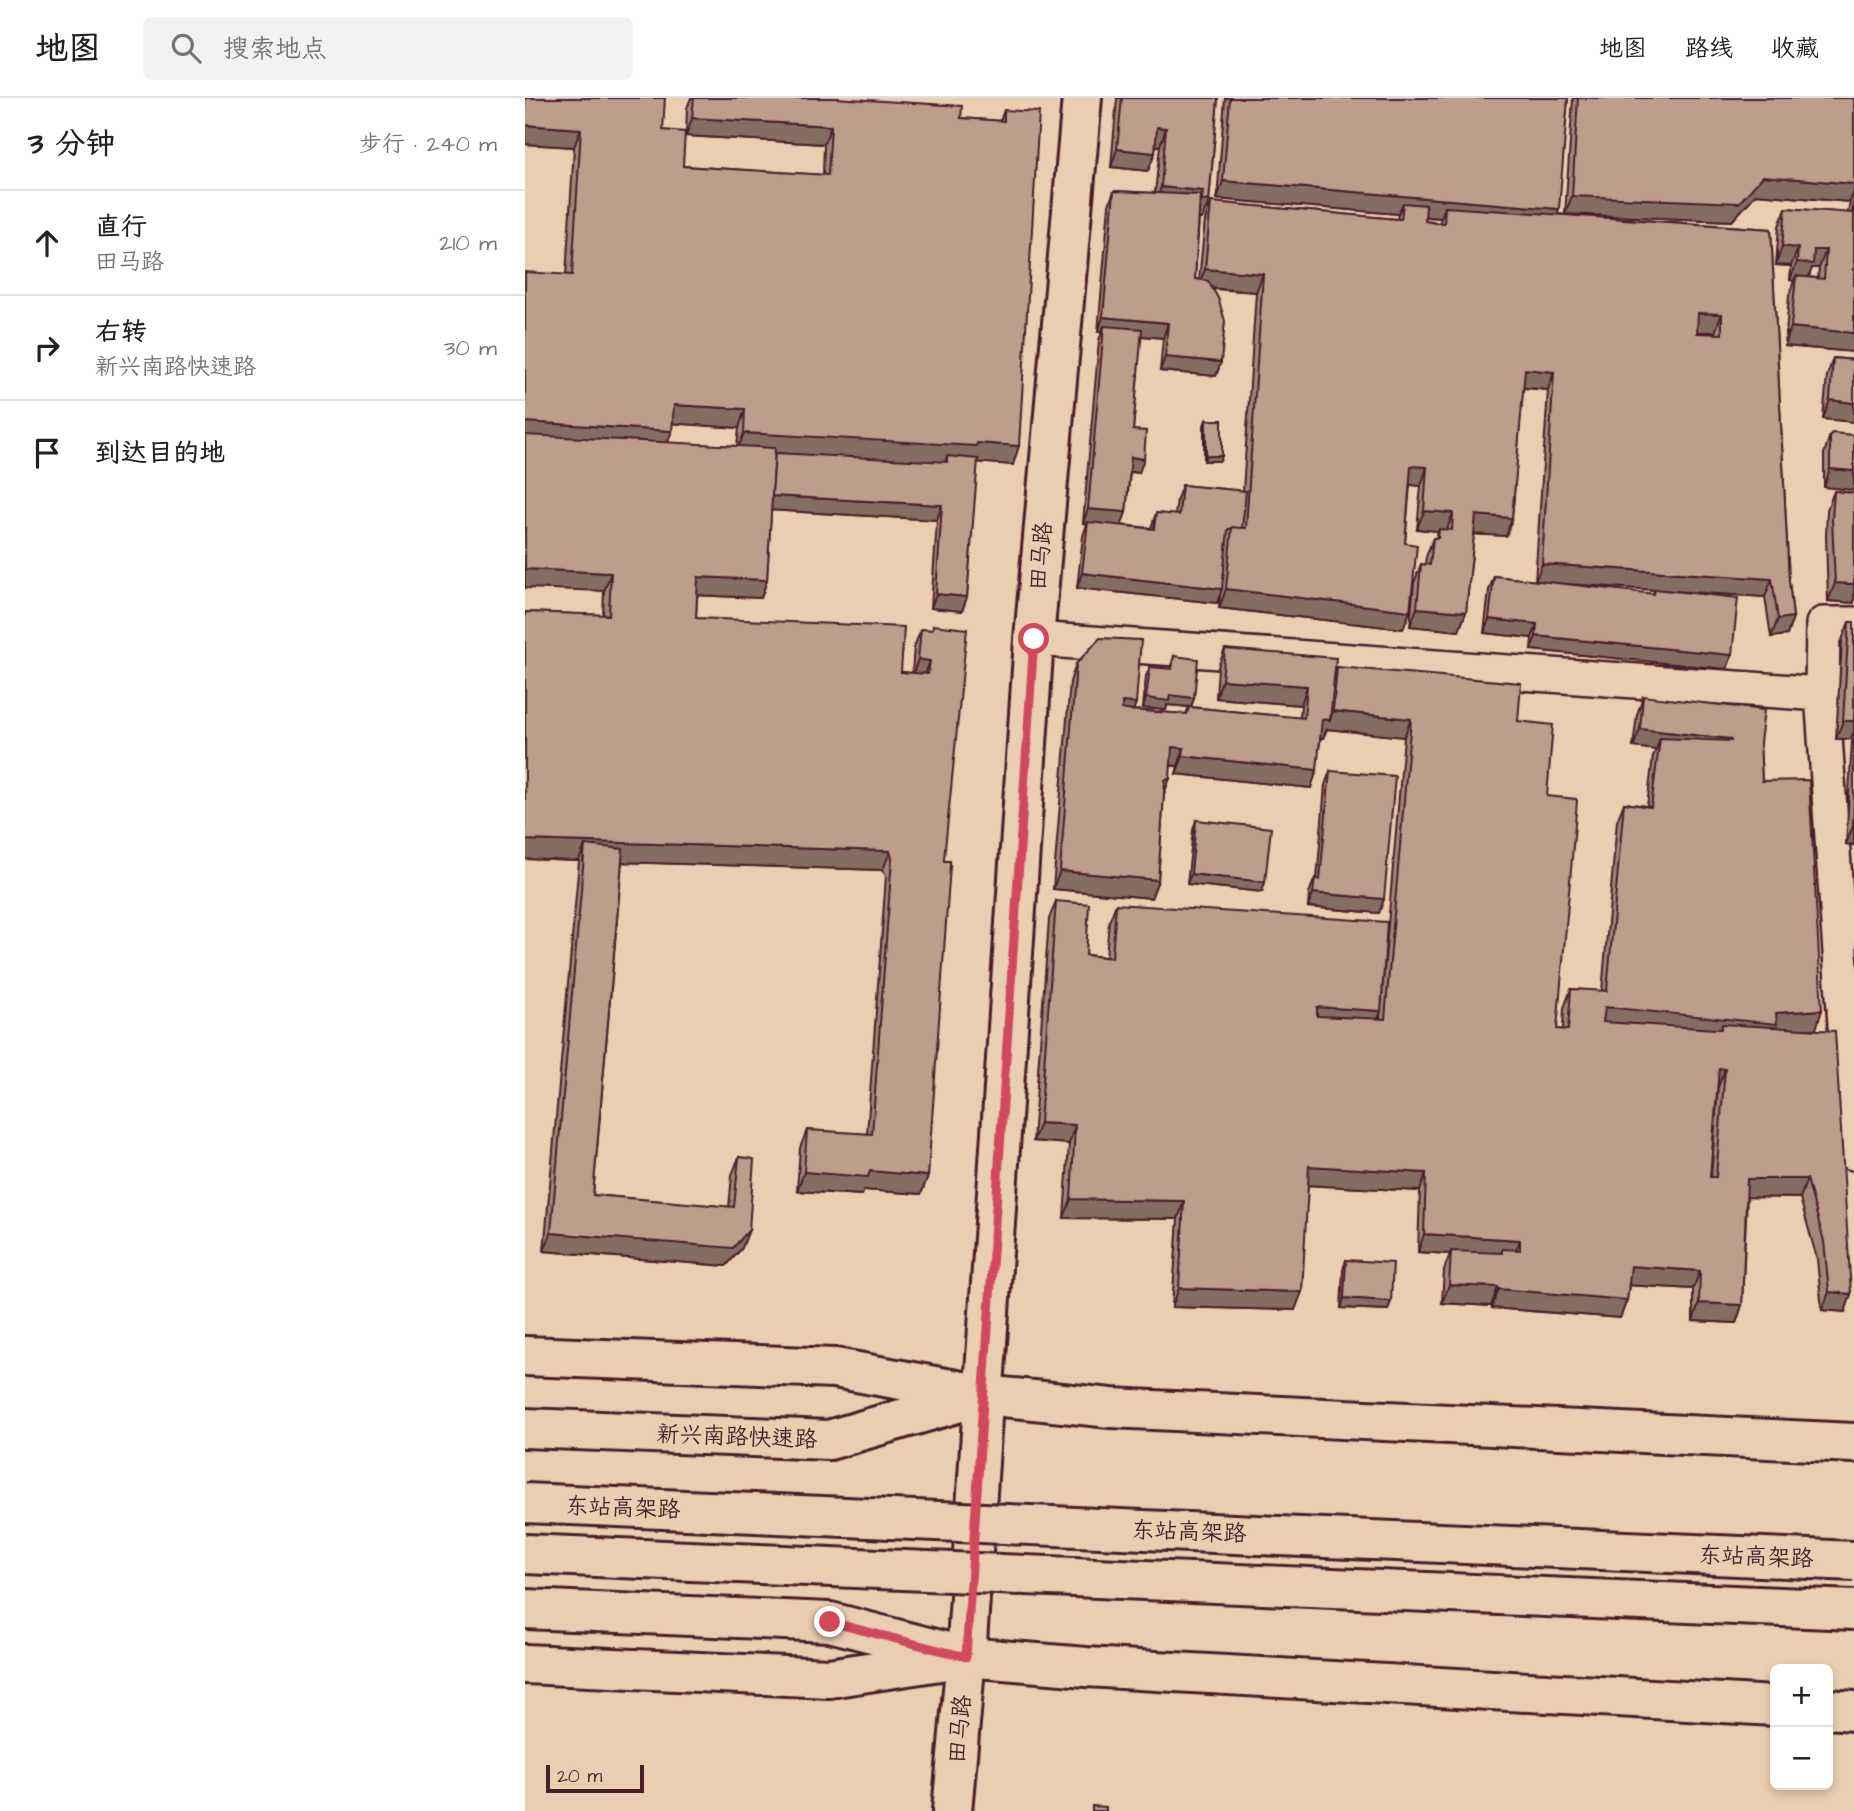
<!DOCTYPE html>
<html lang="zh">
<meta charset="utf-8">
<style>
body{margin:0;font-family:"Architects Daughter","LXGW WenKai TC",sans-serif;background:#f2f2f2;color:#202124}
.controls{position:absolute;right:21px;bottom:21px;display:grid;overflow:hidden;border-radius:10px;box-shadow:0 4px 10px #0003}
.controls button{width:63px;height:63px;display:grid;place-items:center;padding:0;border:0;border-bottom:2px solid #e0e0e0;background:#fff;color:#202124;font:35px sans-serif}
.scale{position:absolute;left:21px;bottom:18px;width:98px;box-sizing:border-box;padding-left:7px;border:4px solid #4a1f2b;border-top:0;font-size:19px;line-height:24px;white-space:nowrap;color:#4a1f2b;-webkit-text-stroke:5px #eaceb1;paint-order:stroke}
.stop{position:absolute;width:21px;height:21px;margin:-16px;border:5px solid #d1495b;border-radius:50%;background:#fff}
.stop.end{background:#d1495b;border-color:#fff;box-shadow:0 2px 7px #0008}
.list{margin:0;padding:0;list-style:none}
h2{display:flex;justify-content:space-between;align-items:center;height:91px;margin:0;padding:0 28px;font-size:30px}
h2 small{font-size:23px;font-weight:400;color:#757577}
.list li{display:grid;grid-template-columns:46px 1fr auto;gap:21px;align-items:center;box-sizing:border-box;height:105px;padding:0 28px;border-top:2px solid #e0e0e0}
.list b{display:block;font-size:26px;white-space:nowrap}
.list p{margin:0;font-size:23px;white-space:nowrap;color:#757577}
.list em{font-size:23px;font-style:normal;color:#757577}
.icon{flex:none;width:38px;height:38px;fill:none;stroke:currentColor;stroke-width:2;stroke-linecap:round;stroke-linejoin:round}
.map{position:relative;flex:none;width:1329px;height:1713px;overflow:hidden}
header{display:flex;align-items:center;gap:42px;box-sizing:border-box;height:98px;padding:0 35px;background:#fff;border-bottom:2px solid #e0e0e0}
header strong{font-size:33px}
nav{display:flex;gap:38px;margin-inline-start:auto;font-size:24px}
.search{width:490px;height:63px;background:#f2f2f2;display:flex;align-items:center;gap:18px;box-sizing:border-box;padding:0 24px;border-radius:10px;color:#757577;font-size:26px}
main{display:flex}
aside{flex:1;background:#fff}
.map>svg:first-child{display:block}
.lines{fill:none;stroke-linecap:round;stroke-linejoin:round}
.minor-casing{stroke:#4a1f2b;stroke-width:38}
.tertiary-casing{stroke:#4a1f2b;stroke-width:44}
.secondary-casing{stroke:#4a1f2b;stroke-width:44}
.primary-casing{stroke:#4a1f2b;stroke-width:44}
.minor{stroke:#eaceb1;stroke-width:33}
.tertiary{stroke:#eaceb1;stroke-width:38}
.secondary{stroke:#eaceb1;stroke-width:38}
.primary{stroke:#eaceb1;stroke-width:38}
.primary-bridge-casing{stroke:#4a1f2b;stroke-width:44;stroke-linecap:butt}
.primary-bridge{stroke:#eaceb1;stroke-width:38}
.wall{fill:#a38778;stroke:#4a1f2b;stroke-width:2;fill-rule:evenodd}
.shaded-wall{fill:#846e62;stroke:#4a1f2b;stroke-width:2}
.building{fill:#bd9d8c;stroke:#4a1f2b;stroke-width:2;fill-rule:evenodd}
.route{stroke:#d1495b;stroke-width:9}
.labels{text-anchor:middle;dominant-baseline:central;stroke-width:6;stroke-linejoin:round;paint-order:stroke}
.street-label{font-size:23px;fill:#4a1f2b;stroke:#eaceb1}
</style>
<header>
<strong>地图</strong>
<div class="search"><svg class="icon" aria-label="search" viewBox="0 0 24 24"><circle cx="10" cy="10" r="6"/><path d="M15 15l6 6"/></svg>搜索地点</div>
<nav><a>地图</a><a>路线</a><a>收藏</a></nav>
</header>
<main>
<aside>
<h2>3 分钟<small>步行 · 240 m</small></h2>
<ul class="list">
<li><svg class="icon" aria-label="ahead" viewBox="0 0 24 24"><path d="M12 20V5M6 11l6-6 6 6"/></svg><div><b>直行</b><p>田马路</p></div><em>210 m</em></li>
<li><svg class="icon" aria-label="right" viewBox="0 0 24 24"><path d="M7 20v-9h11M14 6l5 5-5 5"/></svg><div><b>右转</b><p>新兴南路快速路</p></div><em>30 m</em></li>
<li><svg class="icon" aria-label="arrive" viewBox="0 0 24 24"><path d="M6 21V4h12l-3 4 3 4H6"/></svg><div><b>到达目的地</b></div></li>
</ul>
</aside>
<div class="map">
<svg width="1329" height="1713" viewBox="0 0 1329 1713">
<rect width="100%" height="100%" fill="#eaceb1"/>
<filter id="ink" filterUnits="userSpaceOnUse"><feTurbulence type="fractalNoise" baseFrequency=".0143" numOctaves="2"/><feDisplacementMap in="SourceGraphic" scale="14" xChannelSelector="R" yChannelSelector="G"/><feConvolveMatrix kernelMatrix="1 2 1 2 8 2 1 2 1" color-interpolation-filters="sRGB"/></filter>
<g filter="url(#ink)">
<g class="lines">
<defs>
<g id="minor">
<path d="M509,541l788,55 32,459"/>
<path d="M1297,596l1,-70h31"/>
</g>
<path id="tertiary" d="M427,1713l14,-154 68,-1018 48,-541"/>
<g id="secondary">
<path d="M0,1258l310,12 149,27 127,13 743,35"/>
<path d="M0,1566l304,14 137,-21 120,10 689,39"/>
<path d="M1303,1611l26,2"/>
</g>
<g id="primary">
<path d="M0,1330l304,12 155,-45"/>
<path d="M0,1511l305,13 136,35"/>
</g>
</defs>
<!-- minor casing -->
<use href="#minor" class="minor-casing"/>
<!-- tertiary casing -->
<use href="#tertiary" class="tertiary-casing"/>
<!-- secondary casing -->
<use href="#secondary" class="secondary-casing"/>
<!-- primary casing -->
<use href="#primary" class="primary-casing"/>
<!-- minor -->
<use href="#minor" class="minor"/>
<!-- tertiary -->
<use href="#tertiary" class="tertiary"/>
<!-- secondary -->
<use href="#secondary" class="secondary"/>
<!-- primary -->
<use href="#primary" class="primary"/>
<defs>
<g id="primary-bridge">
<path d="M0,1405l1329,58"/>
<path d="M0,1456l1329,56"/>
</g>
</defs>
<!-- primary-bridge casing -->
<use href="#primary-bridge" class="primary-bridge-casing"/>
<!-- primary-bridge -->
<use href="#primary-bridge" class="primary-bridge"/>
</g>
<!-- wall -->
<g class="wall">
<path d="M0,0l138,32 20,36 140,9 1,-31 -138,-8 1,-28 4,-10h144l126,20 39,3 4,-11 9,355 -36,-3 -10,135 -5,14 -31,-3 6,-88 -166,-10 -4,70 -6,18 -64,-3 -1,23 205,54 11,1 2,-26 7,-18 11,1 12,229 -16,317 -7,18 -57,-4 -2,5 -65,-4 3,-43 7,-18 60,4 19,-258 -3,-6 -261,-8 -29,333 136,12 3,-32 7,-18 3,91 -16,18 -182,-15 35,-390 -54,-2v-247l78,3 1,-24 -38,-316 8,-128 -49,-3zM147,325l67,5 -2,18 -69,-3z"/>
<path d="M592,0h101l-9,103 -7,18h-3l-4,60 4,1 6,-60 6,-18 186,17 1,-5 -181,-15 8,-101h343l-11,116 214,15 18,352 4,36 -6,18 -16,2 -6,-40 -78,-5 45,63 -5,14 -196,-19 1,-12 -48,-5 5,-43 5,-14 41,5 13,-191 -25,-2 -11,130 -6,18 -32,-2 -8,78 -7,19 -49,-5 4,-43 7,-19 4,1 1,-8 7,-19h3l2,-7 -21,-2 4,-43 -11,-1 -5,58 5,68 -7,18 -184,-21 1,-15 -3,10 -140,-15 6,-52 4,-12 -4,-1 16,-183 3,-8h-4l11,-127 5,-14 41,2 5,-47h-4l-8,25 -37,-4zM900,119l16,1 -2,5 -14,-2zM688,191l43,3 -13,199 -61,-6 -5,14 -2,16 -19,-2 -5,15 -30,-3 5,-13 4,-40 9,1 -6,-43 8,-94 22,2 -3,33 56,5 5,-14zM1172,234h18v2l-18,-1zM1040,486l89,6 -1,4z"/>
<path d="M1048,0h281v254l-69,-6 4,-51 5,-14 -4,-1 1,-14 -15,-1 3,-39 7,-18 62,5 2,-11 -94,-8 -24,27 -167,-7zM1287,170h7l-1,10 -10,-1z"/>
<path d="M1308,260l21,2v62l-31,-3 4,-43z"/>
<path d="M681,322l14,41h-16v-36z"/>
<path d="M1305,337h24v55l-30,-3v-33z"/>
<path d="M1309,393l20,2v110l-26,-2 -2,-64 1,-27z"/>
<path d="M1324,524h5v223l-8,-1 6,-103 -1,-2h-15l6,-99z"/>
<path d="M700,551l109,25 3,-7 181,54 29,75 10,233 6,1 1,-22 7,-19 31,2 15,-170 7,-18 23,3 6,-50 3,-6 -23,-3 4,-32 6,-19 117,47 2,38 54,248h-11l46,265 -6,18 -23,-2 -5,-51 -17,-61 -53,-1 -5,108 -6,18 -43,-2v-32l-64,-4 -2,15 -7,18 -128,-10 -1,-2 -49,-3 2,-33 6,-16 -32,-2 2,-61 -112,-6 -13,125 -123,-3 6,-88 -114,-1 5,-74 -36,-3 16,-222 7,-18 30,54 20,2 3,-35 7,-18 264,115 24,-282 -77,-8 -4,9h-2l-10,50 -135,-14 2,-8h-8v12l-6,14 -6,88 -7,18 -98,-9 17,-207 6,-18 60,39 -3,7 53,4 3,-7 -22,-2 -1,5 -23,-2 3,-32 4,-9 20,2 4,-13 20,42 -3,9 109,11 1,-13 -85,-7 2,-31zM1192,989h1l-7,90h-1z"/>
<path d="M805,673l54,128 -5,14 -71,-6 1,-14 6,-15 2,1 8,-94z"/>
<path d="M671,722l69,62 -3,10 -75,-8 6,-54z"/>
<path d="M821,1162l45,41 -3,9 -47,-2 2,-38z"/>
</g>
<!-- shaded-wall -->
<g class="shaded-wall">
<path d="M167,20l139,8 -7,18 -138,-8z"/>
<path d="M0,27l56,4 -7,18 -49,-3z"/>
<path d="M632,29l9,1 -6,18 -9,-1z"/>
<path d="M592,51l38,4 -7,18 -37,-4z"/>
<path d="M1238,78l91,8v7l-4,11 -94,-8 -24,27 -167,-7 7,-18z"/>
<path d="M698,83l336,28 -7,18 -107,-20 -4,11 -39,-3 1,-12 -5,11 -181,-15z"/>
<path d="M636,89l42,4 -7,18 -42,-4z"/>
<path d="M677,102l7,1 -7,18 -7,-1z"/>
<path d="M1257,148l16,2 -7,18 -15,-1z"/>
<path d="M1289,152h12l-7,18h-7l-5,14 -11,-6 -2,5 -4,-1 7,-18z"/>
<path d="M680,171l58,5 -7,18 -58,-5z"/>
<path d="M1173,215l24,1 -7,18h-24z"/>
<path d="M578,219l65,6 -5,15 -59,-6v-6l-2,6h-4z"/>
<path d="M1266,229l63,6v19l-69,-6z"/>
<path d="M640,259l56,5 -5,14 -56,-5z"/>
<path d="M1000,271l29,3 -6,18 -30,-3z"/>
<path d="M1305,302l24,3v19l-31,-3z"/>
<path d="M149,307l71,4 -6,19 -72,-5z"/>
<path d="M0,324l147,9 -7,18 -140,-8z"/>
<path d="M219,335l233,10 42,3 -6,19 -42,-3 -24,-6 -2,7 -208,-12z"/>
<path d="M681,358h16l-2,5h-16z"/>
<path d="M606,359l13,2 -5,14 -13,-2z"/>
<path d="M886,368l16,1 -6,19 -17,-2z"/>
<path d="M1305,371l24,2v19l-30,-3z"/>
<path d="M247,398l170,9 -5,15 -170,-10z"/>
<path d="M563,411l38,3 -5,15 -38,-4z"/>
<path d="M899,413l29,2 -7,19 -29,-3z"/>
<path d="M951,417l36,3 -6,18 -37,-2z"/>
<path d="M1017,466l230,15 -7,18 -230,-15z"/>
<path d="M0,471l86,4 -7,18 -79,-3z"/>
<path d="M557,475l140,16 -5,14 -140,-15z"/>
<path d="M173,479l69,3 -6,18 -70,-3z"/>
<path d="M1310,485l19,1v19l-26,-2z"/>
<path d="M701,491l184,22 -7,18 -184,-21z"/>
<path d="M411,496l31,3 -5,14 -31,-3z"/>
<path d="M892,510l49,4 -7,19 -49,-5z"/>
<path d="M1268,519l-6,18 -16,2 7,-18z"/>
<path d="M964,521l48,5 -5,14 -48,-5z"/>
<path d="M1011,538l196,19 -5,14 -196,-19z"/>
<path d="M393,561l12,2 -7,18 -11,-2z"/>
<path d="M697,582l85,6 -6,19 -85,-7z"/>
<path d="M645,597l24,3 -3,9 -24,-2 -1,5 -23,-2 3,-10z"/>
<path d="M597,604l14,1 -7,18 -14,-1z"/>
<path d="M808,613l78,8 -7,18 -77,-8 -4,9 -7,-1 6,-18 8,1z"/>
<path d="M1318,623h11v10l-3,8h-15z"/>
<path d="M1115,631l90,10 -7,19 -63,-20 -4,12 -23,-3z"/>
<path d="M647,649l12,1 -6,18 -13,-1z"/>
<path d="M658,658l134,14 -6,18 -135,-14z"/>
<path d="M645,680l-7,19 2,-17z"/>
<path d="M1328,728h1v19l-8,-1z"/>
<path d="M0,742l365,11 -7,19 -300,-9 2,-16 -6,16 -54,-2z"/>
<path d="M535,773l98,9 -7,18 -98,-9z"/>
<path d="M666,776l74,8 -3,10 -75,-8z"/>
<path d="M788,795l71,6 -5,14 -71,-6z"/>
<path d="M792,909l64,4 -7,18 -64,-3z"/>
<path d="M1080,909l171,6 46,-3 -6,19 -42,2 -57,6 -119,-12z"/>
<path d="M1194,970l6,1 -7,18h-6z"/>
<path d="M515,1025l35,2 -6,19 -36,-3z"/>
<path d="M784,1068l117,7 -6,18 -117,-6z"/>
<path d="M345,1073l58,5 -7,18 -57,-4 -2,5 -65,-4 7,-19z"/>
<path d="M1222,1081h60l-7,19 -59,-1z"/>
<path d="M546,1101l113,2 -6,18 -114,-1z"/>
<path d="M224,1132l-7,18 -16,18 -182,-15 7,-18z"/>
<path d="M899,1136l96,6 -7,18 -62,-7 -1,3 -32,-2z"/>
<path d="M1106,1168l69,5 -7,18 -69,-4z"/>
<path d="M924,1187l49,2 -7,19 -49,-3z"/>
<path d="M654,1190l123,4 -7,18 -123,-3z"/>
<path d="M974,1191l128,11 -7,18 -128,-10z"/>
<path d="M1304,1194l22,2 -6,18 -23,-2z"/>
<path d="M819,1200l47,3 -3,9 -47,-2z"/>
<path d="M1174,1205l43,2 -6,18 -43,-2z"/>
</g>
<!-- building -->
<g class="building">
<path d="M0,0h140l-2,32 22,2 -2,34 145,9 3,-49 -139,-8 2,-20h141l127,8 -1,12 43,3v-11l35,2 -20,334 -42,-3 -1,3 -232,-13 1,-24 -71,-4 -2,26 -147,-9v-150l47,3 9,-146 -56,-4z"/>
<path d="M597,0h96l-9,103 -7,-1 1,-9 -42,-4 5,-59 -9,-1 -2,26 -38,-4z"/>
<path d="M705,0h338l-9,111 -336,-28z"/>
<path d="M1053,0h276v86l-91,-8 -24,27 -167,-7z"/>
<path d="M589,93l86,4 -5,84 13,2 10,17 7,23 -4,41 -56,-5 3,-34 -65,-6z"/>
<path d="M1329,101v134l-63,-6 5,-51 28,3 2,-29h-12l-1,14 -16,-2 1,-14 -16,-2 4,-38 66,5z"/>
<path d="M686,104l186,17h4l2,-16 23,2 -1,16 10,2h9l1,-16 326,22 18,352 4,36 -15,2 -6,-40 -230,-15 12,-192 -29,-3 -13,149 -36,-3 -10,97 -49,-4 4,-44 9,1 3,-27h5l1,-9 13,1 1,-17 -29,-2 3,-44 -16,-1 -6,77 12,2 -7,66 -184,-22 6,-62 14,1 17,-254 -58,-5zM1173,215l24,1v20l-25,-1z"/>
<path d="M579,228l38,3 -9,101 13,1 -2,28 -13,-2 -5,55 -38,-3z"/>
<path d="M1308,260l21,2v43l-24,-3z"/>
<rect x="681" y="322" width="16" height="36"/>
<path d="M1307,335l22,2v36l-24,-2v-34z"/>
<path d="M0,337l250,13 -8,132 -69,-3 -2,41 208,9 -3,45 27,2 2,-13 -12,-2 3,-30 11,1 1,-5 34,4 -23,230v2h6v5l-22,310 -58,-5 -2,6 -64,-5 3,-42 65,4 20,-276 -2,-7 -365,-11v-228l84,3 2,-42 -86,-4z"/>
<path d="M250,355l172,9v-6l31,3 -11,138 -31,-3 6,-89 -170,-9z"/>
<path d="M657,387l64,6 -4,37 -10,-1 -1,2h-3l-6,60 -140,-16 6,-51 66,7 2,-16 23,2z"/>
<path d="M1309,393l20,2v91l-19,-1 -3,-64z"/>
<path d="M969,478l160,18 1,-5 83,9 -6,57 -196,-19 1,-12 -48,-5z"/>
<path d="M1324,524h5v99h-11z"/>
<path d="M575,540l41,2 -5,63 -14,-1v7l4,1 61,4 2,-7 115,11 3,-32 -85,-6 3,-31 111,9 -6,62 -8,-1 -5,51 -134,-14 1,-8 -12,-1 -2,31 -5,2 -7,100 -98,-9 16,-207z"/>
<path d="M649,558l24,3 -4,39 -24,-3 -1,6 -23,-3 4,-31 22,2z"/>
<path d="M812,569l184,16 -3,38 35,4 -6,71 29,3 1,2 -20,228 11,1 3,-41 36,2 17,-188 27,4 9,-69 71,3 -1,-2 -90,-10 3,-33 121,14 -4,33 2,38 47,-1 13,230 -46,3 1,11 -172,-17 -2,15 113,7h5l1,-5 113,7 16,263 -22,-2 -5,-51 -17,-62h-60l-5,126 -43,-2 1,-32 -69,-5 -4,34 -128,-11 -1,-2 -49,-2 2,-34 51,2v-4l18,1v-10l-96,-6 2,-61 -117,-7 -7,126 -123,-4 5,-87 -113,-2 4,-74 -35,-2 16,-222 33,3 -3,51 26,3 4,-54 271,18 -6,89 -64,-4v9l68,3 26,-300 -78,-8zM1194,970l6,1 -9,108h-6z"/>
<path d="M805,673l65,5 -11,123 -71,-6 2,-15 5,2z"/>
<path d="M1329,703v25h-1z"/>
<path d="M671,722l75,8 -6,54 -74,-8z"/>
<path d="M60,747l38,4 -30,346 141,12 5,-50 15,2 -5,71 -16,18 -182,-15z"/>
<path d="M821,1162l47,3 -2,38 -47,-3z"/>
<path d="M567,1708l14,1v4h-14z"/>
</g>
</g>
<g class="lines" filter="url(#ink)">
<!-- route -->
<path class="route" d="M305,1524l136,35 68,-1018"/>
</g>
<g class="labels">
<!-- street labels -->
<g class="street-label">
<text transform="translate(516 458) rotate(-85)">田马路</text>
<text transform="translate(212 1339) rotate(2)">新兴南路快速路</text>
<text transform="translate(98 1410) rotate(2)">东站高架路</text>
<text transform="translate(664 1434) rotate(2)">东站高架路</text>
<text transform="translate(1231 1459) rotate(2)">东站高架路</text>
<text transform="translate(435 1631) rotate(-85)">田马路</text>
</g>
</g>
</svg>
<div class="controls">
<button>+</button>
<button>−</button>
</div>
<div class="scale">20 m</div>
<div class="stop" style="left:509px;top:541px"></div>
<div class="stop end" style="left:305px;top:1524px"></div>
</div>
</main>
